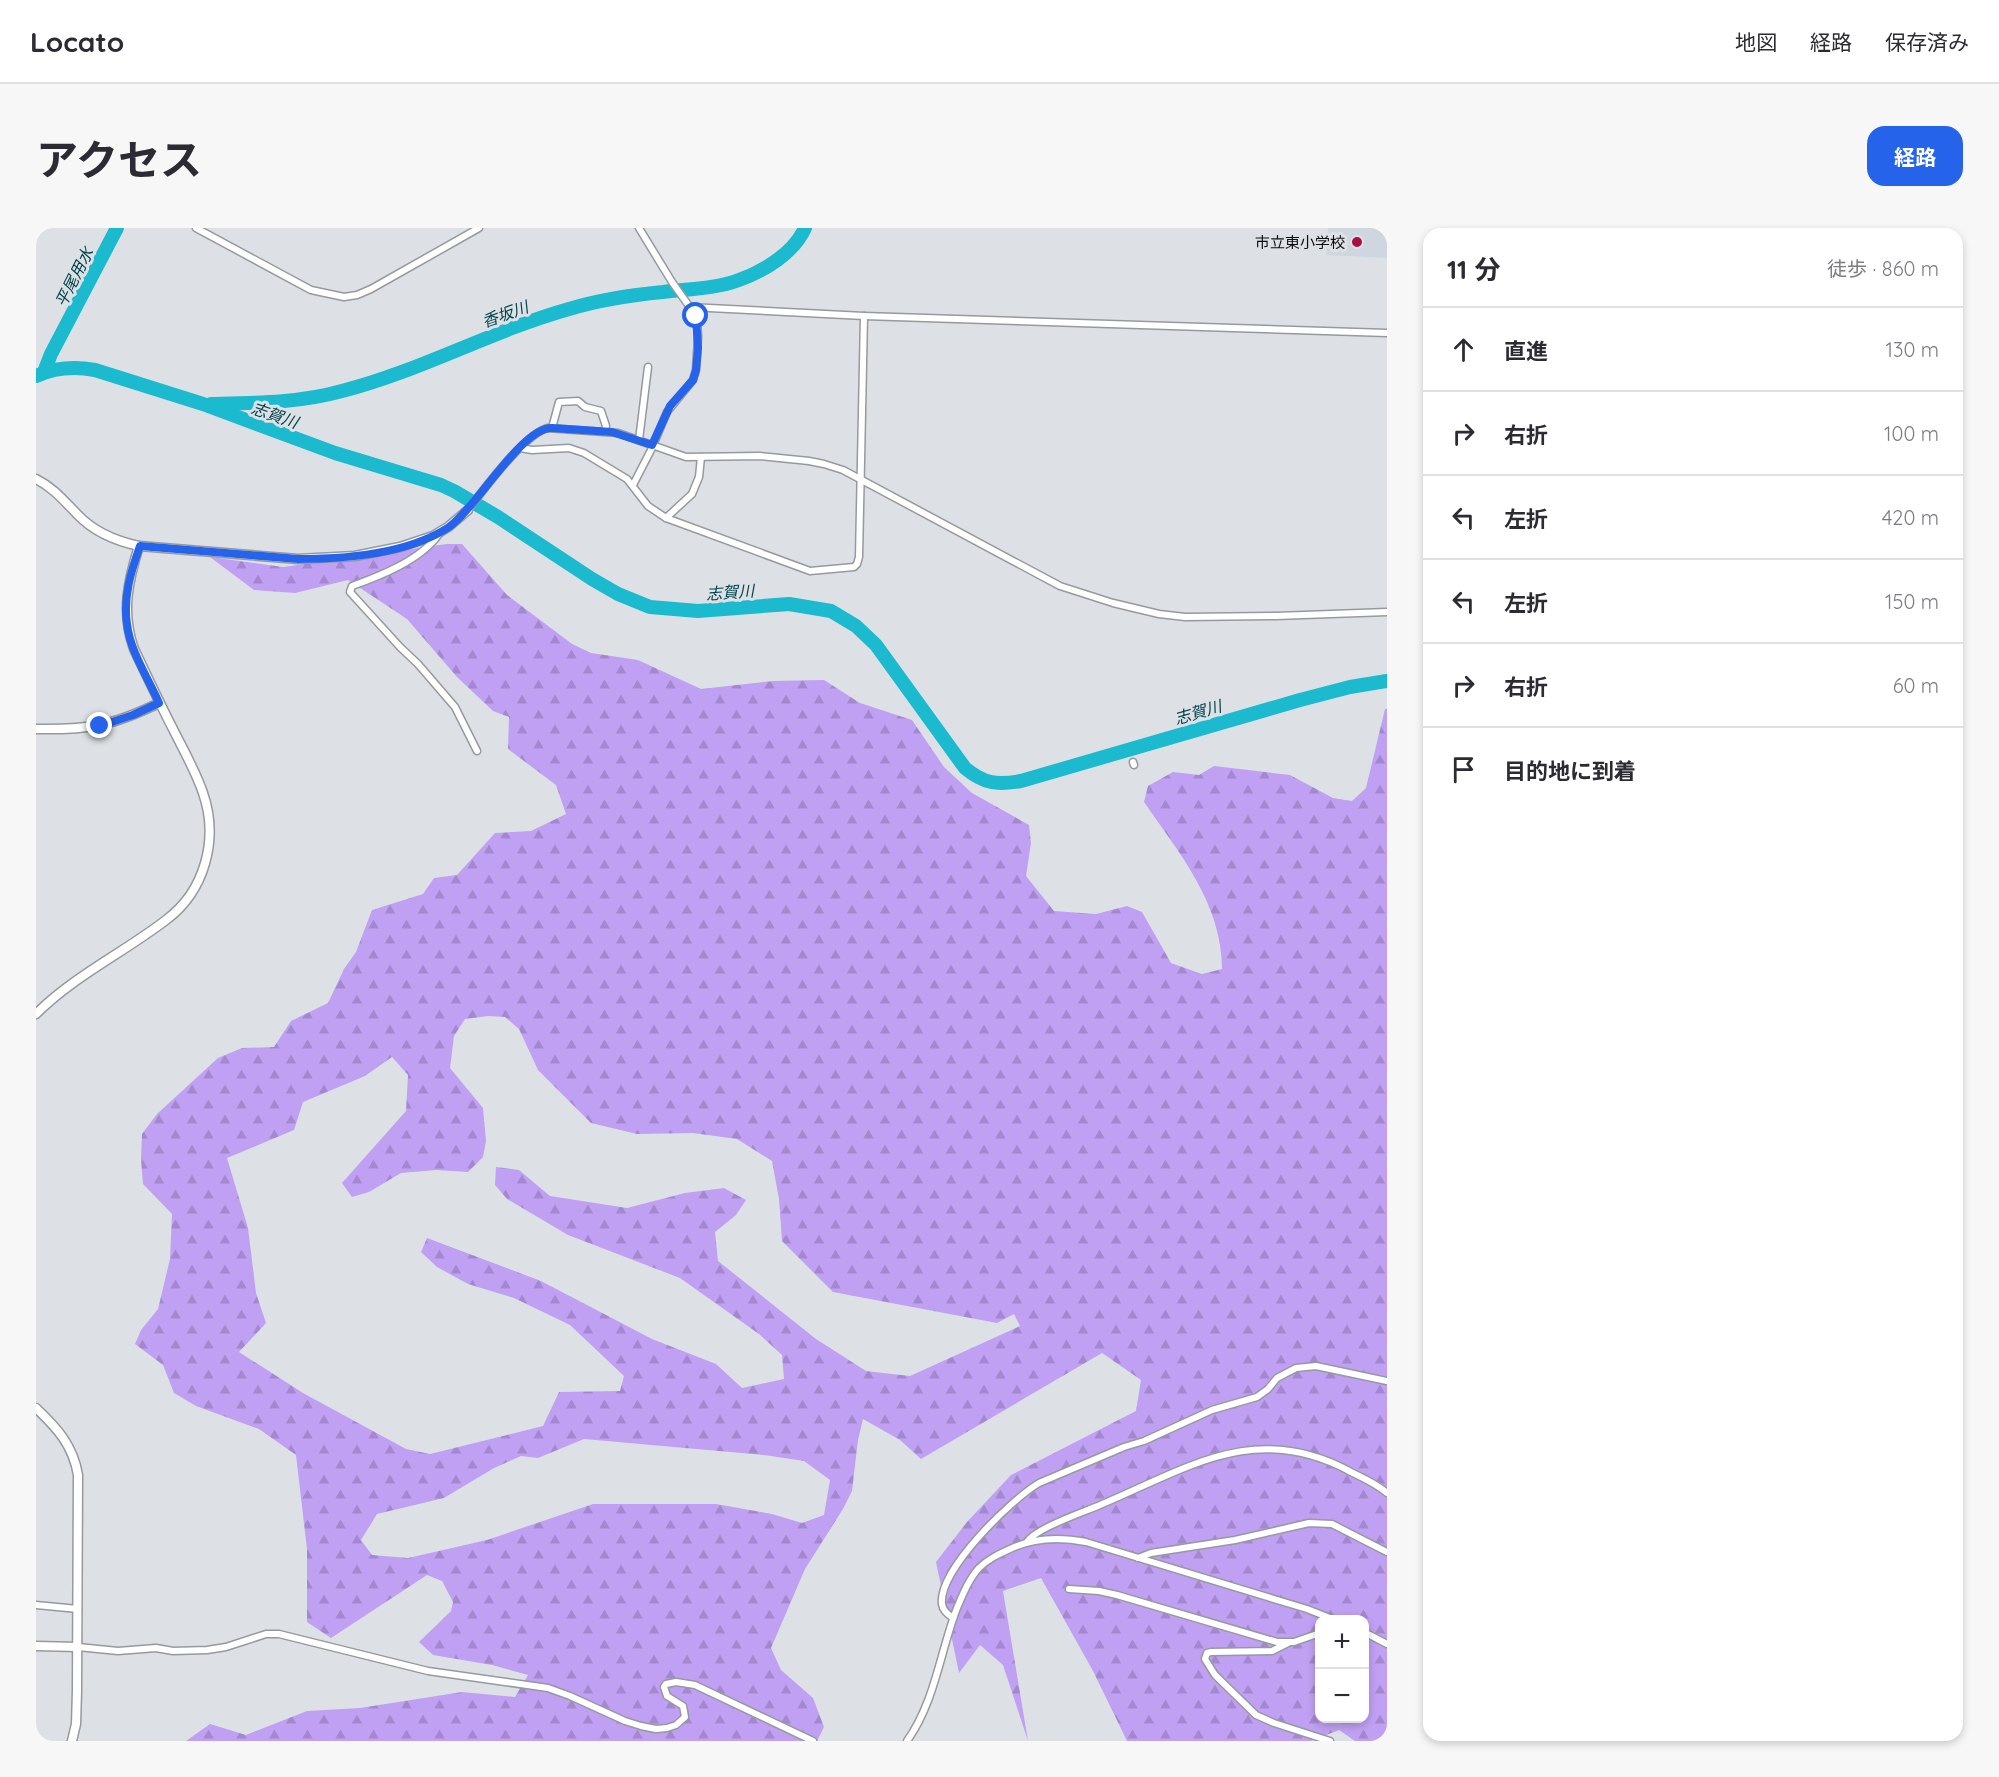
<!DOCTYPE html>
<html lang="ja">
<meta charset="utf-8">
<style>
body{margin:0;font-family:Quicksand,"Noto Sans JP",sans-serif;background:#f7f7f7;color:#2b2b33}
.controls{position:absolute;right:18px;bottom:18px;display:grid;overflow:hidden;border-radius:12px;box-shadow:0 3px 9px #0003}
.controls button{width:54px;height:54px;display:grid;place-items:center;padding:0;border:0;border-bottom:2px solid #e1e1e2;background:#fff;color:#2b2b33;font:30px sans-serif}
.stop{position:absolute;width:18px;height:18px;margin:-14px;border:4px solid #2563eb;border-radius:50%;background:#fff}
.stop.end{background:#2563eb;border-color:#fff;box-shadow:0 2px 6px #0008}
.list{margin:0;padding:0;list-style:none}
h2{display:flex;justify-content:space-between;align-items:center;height:78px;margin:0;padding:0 24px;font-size:26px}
h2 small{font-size:20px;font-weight:400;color:#7c7c81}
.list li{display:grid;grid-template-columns:39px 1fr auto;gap:18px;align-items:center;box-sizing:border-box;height:84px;padding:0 24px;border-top:2px solid #e1e1e2}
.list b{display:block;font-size:22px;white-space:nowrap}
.list em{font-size:20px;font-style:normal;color:#7c7c81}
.icon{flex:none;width:33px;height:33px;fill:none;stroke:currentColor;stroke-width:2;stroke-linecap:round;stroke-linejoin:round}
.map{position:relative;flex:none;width:1351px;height:1513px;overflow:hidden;border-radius:18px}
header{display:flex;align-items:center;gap:36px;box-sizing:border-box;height:84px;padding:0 30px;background:#fff;border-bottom:2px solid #e1e1e2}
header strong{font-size:28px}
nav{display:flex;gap:33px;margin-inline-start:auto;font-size:21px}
.intro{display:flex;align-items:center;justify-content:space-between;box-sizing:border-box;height:144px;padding:0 36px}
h1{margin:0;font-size:42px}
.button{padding:15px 27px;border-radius:18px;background:#2563eb;color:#fff;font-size:21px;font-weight:700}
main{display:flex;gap:36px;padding:0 36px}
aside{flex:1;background:#fff;border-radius:18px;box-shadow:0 3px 9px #0003}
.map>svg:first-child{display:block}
.built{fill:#ced6e0}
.forest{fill:url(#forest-firs);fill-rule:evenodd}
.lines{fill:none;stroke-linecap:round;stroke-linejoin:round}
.river{stroke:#1bbace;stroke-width:14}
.street-casing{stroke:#96999d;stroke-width:9}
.secondary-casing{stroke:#96999d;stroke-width:11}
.street{stroke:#fff;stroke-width:6}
.secondary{stroke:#fff;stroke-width:8}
.route{stroke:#2563eb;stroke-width:8}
.poi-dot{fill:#a81242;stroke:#dde1e5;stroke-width:2}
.labels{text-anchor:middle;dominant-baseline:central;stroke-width:6;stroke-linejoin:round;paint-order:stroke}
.poi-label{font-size:15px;fill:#0a0b0d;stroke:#dde1e5;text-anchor:end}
.water-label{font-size:16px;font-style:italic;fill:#00424a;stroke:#dde1e5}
</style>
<header>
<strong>Locato</strong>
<nav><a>地図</a><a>経路</a><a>保存済み</a></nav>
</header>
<div class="intro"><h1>アクセス</h1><a class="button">経路</a></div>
<main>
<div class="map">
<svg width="1351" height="1513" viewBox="0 0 1351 1513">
<defs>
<pattern id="forest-firs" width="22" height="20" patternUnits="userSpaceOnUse" patternTransform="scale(1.5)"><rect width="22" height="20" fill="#c0a0f3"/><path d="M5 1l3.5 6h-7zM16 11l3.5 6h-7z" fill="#a488cf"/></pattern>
</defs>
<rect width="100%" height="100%" fill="#dde1e5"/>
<!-- built -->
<path class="built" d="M1292,0h59v30l-61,-3z"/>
<!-- forest -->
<path class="forest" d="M411,316h15l45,51 65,49 19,9 47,7 63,29 72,-8 51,-1 36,23 52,17 32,47 28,26 57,32 2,18 -5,33 28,35 42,3 31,-8 15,6 29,51 31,11 20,-5c0,-65 -42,-115 -78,-167l4,-16 25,-14 26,3 15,-9 76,9 43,23 19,3 14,-13 19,-79h2v1032h-32l-16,-11 -28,11h-184l-34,-70 -52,-93 -38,13 25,150 -25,-76 -23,-20 -21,28 -23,-111 31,-40 44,-47 125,-64 5,-31 -39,-27 -181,106 -21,-19 -37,-21 -5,21 -6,51 -9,18 -38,60 -34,79 10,22 32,28 11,29 -7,14h-631l24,-17 36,11 61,-24 53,-3 102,-16 53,5 13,-22 -36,-10 -59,-10 -14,-13 32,-31 2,-9 -11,-21 -15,-6 -96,63 -24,-16v-73l-11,-94 -37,-26 -63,-23 -22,-13 -11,-28 -28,-21 6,-14 17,-21 12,-50 2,-45 -29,-30 -2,-25 1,-25 15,-20 61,-56 24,-10 32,-1 17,-26 37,-18 16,-34 12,-17 16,-42 51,-16 11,-16 23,-3 38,-42 36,-2 35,-17 -10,-29 -48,-36 1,-32 -16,-6 -36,-34 -50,-58 -59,-39 -53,13 -41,-3 -44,-33 73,10zM452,788l17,1 14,12 19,41 53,53 46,11 56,-1 44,6 35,22 7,38 3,42 51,51 164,31 17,-9 6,12 -110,50 -44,-5 -50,-32 -98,-78 -3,-29 21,-17 10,-15 -22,-12 -39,5 -58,15 -77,-12 -31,-26 -23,-3 -1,18 12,14 61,36 112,43 79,56 23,21 2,24 -42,9 -26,-24 -64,-25 -111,-58 -114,-43 -6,14 16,15 31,17 46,14 56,27 54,51 -4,15 -61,1 -16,34 -113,28 -24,-5 -103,-56 -64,-41 27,-29 -10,-30 -8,-65 -21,-70 67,-28 9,-28 62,-26 27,-19 16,18 -2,36 -64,72 10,14 17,-5 32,-19 35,-3 32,2 15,-15 3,-16 -3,-33 -33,-40 4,-32 11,-17zM548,1211l180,16 40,6 26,19 -6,35 -22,8 -30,-9 -56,-10h-123l-106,36 -79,18 -36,-3 -11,-15 16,-26 67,-16 50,-30 27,-12 17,2zM1284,1392h44v98h-44z"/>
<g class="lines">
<!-- river -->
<g class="river">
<path d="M8,144l7,-18 66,-126"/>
<path d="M0,148c20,-9 38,-10 59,-6l108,34 132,49 106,32 13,6 44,26 94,62 26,15 32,13 48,4 91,-7 42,7 25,15 20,19 89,123c19,16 32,17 56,13l279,-81 50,-13 37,-6"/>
<path d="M175,176c44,-1 88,-1 131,-13 78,-20 149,-60 227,-82 30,-9 62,-14 94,-17 25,-3 52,-3 76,-12 25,-9 55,-27 66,-52"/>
</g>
<defs>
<g id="street">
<path d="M160,0l115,62 33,7 13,-2 14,-6 108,-61"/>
<path d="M653,79l175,9 523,17"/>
<path d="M516,200l7,-26 19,-1 7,6 16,4 5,15 -1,5"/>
<path d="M603,212l9,-73"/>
<path d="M484,220l12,2 37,-2 15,5 43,26 21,27 18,12 144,53 44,-4 3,-3 2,-7 5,-241"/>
<path d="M597,257l18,-35 16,-38 26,-32 3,-10 2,-33 -1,-17 -3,-7 -22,-31 -33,-54"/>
<path d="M432,282c15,-20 56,-75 79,-82l71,5 68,24 74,-1 49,5 15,3 19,6 217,116 53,17 46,11 26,3 91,-1 111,-4"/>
<path d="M630,290l26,-24 7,-17 2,-20"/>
<path d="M403,306c-18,26 -59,42 -87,52l-2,6 50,55 18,17 37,43 22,44"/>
<path d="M1097,534l1,3"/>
<path d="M991,1314c9,-14 57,-30 73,-37 88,-37 156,-85 251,-33 12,6 26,12 36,21"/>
<path d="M1102,1330l13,-5 84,-13 74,-17 23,1 55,28"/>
<path d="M1033,1361l30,2 18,4 160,47h17l26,-9"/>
<path d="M0,1377l42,4"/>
<path d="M917,1390c-5,-4 -10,-7 -11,-14 -4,-34 70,-105 97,-121l85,-36 20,-6 68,-31 45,-13 11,-8 9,-11 19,-10 20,-2 71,15"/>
<path d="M1328,1404l23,12"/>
<path d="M1252,1415l-16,8 -61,1 -4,1 -2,6 10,16 41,40 18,8 56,18"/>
<path d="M42,1419l40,4 38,-3 17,3 34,-1 19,-3 40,-13h13l149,37 120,17 22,8 55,25 16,5 15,3 11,-1 9,-3 9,-8 -2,-11 -16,-10 -3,-9 2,-3 10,-2 19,3 118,56"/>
<path d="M871,1513c28,-39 33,-89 50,-133 6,-14 12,-29 22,-40 9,-9 20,-14 31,-19 25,-12 50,-12 76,-7l221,67 28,11"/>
</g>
<g id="secondary">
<path d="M0,251c18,9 28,22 42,36 17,18 38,26 61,31l159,13 57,-3 45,-9 33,-11 15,-9 20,-17"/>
<path d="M0,501c52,1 76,-3 123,-26"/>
<path d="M0,786c38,-38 87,-61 130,-94 39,-29 53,-81 37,-127 -7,-21 -19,-42 -29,-62 -14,-27 -27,-55 -40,-82 -13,-36 -6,-68 5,-103"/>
<path d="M0,1180c21,20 37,37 42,67l-1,216 -1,33 -4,17"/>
<path d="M0,1418l42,1"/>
</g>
</defs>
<!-- street casing -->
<use href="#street" class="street-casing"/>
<!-- secondary casing -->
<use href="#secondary" class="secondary-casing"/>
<!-- street -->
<use href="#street" class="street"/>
<!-- secondary -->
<use href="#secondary" class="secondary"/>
</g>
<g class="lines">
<!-- route -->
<path class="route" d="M64,498l33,-11 26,-12c-11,-25 -29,-52 -32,-79 -4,-27 4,-53 13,-78l158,13c47,0 110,-5 151,-32 27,-19 73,-100 103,-99l60,4 40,13 18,-39 23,-26 3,-10 2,-22 -2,-32"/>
</g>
<!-- markers -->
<circle class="poi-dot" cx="1321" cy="14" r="6"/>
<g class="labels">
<!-- poi labels -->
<g class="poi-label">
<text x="1309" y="14">市立東小学校</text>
</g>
<!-- water labels -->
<g class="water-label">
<text transform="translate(38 49) rotate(-63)">平尾用水</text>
<text transform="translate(469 86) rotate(-20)">香坂川</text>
<text transform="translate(239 187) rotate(19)">志賀川</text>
<text transform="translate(694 364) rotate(-4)">志賀川</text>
<text transform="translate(1162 484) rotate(-16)">志賀川</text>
</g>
</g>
</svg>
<div class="controls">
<button>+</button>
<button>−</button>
</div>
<div class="stop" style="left:660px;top:88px"></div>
<div class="stop end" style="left:64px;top:498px"></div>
</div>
<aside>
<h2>11 分<small>徒歩 · 860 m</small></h2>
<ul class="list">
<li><svg class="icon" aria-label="ahead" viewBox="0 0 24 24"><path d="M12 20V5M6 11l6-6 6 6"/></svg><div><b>直進</b></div><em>130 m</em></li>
<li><svg class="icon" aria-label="right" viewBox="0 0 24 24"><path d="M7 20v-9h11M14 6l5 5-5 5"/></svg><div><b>右折</b></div><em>100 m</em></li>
<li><svg class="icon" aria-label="left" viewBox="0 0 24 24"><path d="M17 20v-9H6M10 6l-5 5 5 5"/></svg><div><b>左折</b></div><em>420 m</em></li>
<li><svg class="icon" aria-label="left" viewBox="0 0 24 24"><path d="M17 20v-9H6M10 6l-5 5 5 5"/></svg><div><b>左折</b></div><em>150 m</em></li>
<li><svg class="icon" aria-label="right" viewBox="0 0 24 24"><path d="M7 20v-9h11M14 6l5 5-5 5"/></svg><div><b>右折</b></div><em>60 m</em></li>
<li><svg class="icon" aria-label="arrive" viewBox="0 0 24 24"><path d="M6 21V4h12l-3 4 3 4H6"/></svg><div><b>目的地に到着</b></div></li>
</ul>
</aside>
</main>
